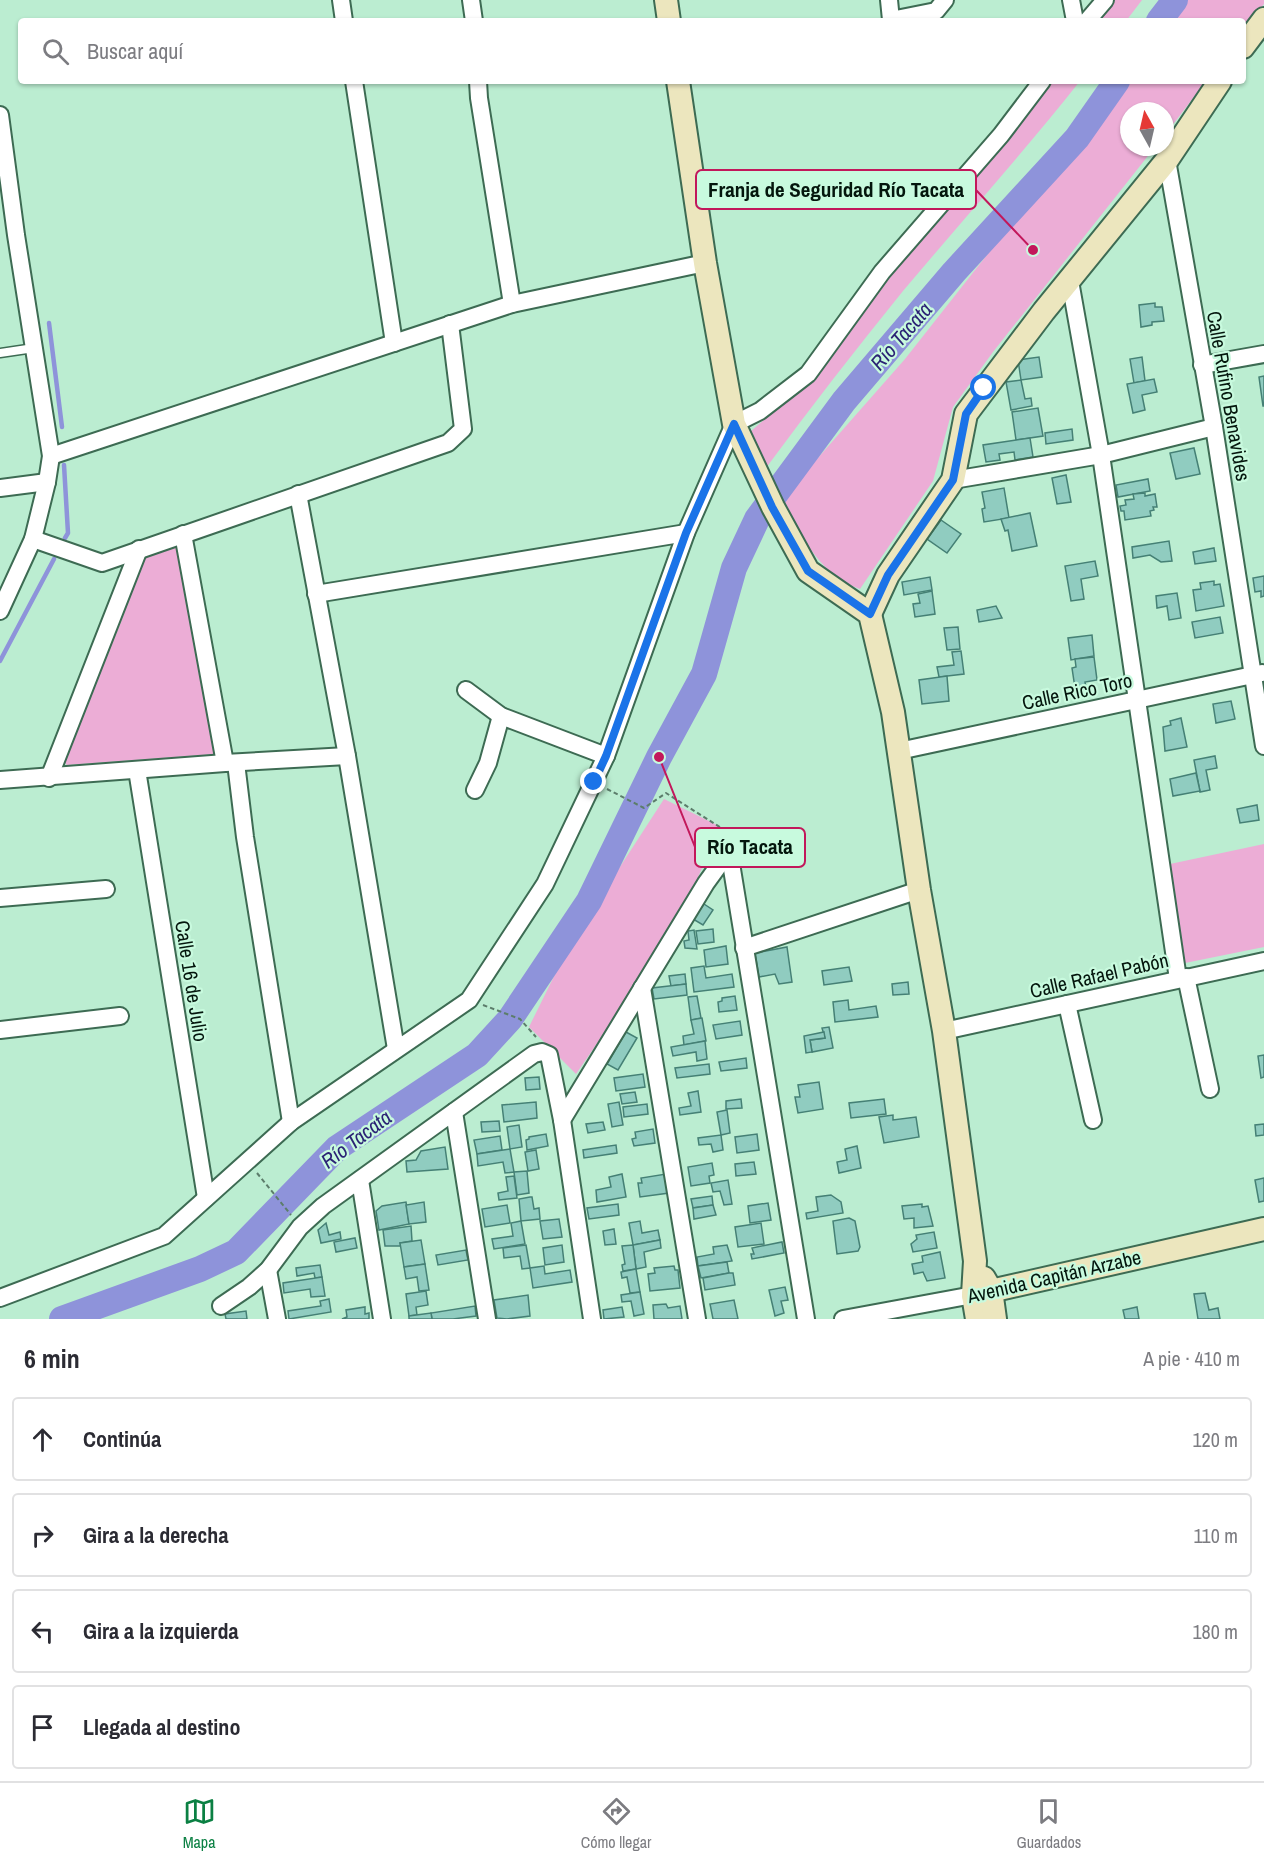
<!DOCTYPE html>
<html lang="es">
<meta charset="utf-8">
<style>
body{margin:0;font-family:"Archivo Narrow",sans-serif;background:#f2f2f3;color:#2b2b33}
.compass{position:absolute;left:1120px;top:102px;width:54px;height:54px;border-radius:50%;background:#fff;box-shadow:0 2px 4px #0004;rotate:352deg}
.stop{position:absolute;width:18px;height:18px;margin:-14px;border:4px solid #1a73e8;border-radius:50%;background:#fff}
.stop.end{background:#1a73e8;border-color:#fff;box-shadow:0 2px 6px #0008}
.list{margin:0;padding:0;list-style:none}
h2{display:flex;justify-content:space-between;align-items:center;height:78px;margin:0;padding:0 24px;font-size:26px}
h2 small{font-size:20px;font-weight:400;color:#7c7c81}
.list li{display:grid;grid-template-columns:39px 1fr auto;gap:18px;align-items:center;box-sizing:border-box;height:84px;margin:0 12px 12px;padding:0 12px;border:2px solid #e1e1e2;border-radius:6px}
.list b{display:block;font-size:22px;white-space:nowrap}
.list em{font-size:20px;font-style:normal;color:#7c7c81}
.icon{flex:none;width:33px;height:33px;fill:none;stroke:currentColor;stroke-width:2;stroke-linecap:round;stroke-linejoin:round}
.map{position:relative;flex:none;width:1264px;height:1319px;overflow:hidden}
.search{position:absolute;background:#fff;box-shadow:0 2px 4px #0004;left:18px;right:18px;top:18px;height:66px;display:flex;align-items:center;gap:15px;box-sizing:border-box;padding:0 21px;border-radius:6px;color:#7c7c81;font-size:22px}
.sheet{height:462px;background:#fff}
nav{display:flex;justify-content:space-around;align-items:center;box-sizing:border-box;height:84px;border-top:2px solid #e1e1e2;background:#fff;font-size:16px;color:#7c7c81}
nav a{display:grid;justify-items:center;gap:3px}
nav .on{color:#0b8043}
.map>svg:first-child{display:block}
.green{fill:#ecadd6}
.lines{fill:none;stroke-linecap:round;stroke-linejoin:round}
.stream{stroke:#8e93da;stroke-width:4.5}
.river{stroke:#8e93da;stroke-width:26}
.building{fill:#90ccc0;stroke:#458075;stroke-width:1.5}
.lane-casing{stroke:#3d6b53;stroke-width:11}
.street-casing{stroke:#3d6b53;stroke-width:20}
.secondary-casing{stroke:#3d6b53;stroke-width:26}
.path{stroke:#5c7d6b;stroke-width:2;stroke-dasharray:4.5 3;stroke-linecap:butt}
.lane{stroke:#fff;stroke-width:8}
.street{stroke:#fff;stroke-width:16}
.secondary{stroke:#ece6be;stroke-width:22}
.route{stroke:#1a73e8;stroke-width:8}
.labels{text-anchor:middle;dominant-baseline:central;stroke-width:4.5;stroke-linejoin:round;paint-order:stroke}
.street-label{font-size:20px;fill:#04160d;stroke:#c8fade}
.water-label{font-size:21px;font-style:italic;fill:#2b2375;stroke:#c8fade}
.leader{fill:none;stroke:#c2185b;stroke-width:2}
.callout-dot{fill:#c2185b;stroke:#c8fade;stroke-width:2}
.callout{fill:#c8fade;stroke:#c2185b;stroke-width:2}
.callout-label{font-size:21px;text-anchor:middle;font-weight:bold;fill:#04160d}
</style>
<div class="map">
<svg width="1264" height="1319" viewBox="0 0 1264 1319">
<rect width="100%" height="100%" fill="#bbedd1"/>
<!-- green -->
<g class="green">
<path d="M1111,0h31l-16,21h-31z"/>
<path d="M1187,0h77v4l-21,28v-11h-72z"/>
<path d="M1049,81h31c-57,72 -118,140 -177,210 -47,58 -93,117 -137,177l-16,-36 61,-53 75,-103z"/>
<path d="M1124,81h82l-41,54v-24h-36v36h26l-162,205 -40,55 -20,74 -73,108c-41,-15 -58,-53 -80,-88l125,-142z"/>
<path d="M177,541l39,213 -149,11 -4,-4 60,-144 18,-63z"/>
<path d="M664,799l55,27 -22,54 -61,107 -60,87 -47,-47 41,-83z"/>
<path d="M1264,844v103l-79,16 -15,-99z"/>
</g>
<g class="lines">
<!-- stream -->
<g class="stream">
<path d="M49,323l13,104"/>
<path d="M64,465l4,68 -3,5"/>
<path d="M0,661l54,-102"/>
</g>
<!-- river -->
<g class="river">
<path d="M1159,21l16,-21"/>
<path d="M62,1319l138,-50 36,-17 101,-104 140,-93 33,-36 79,-118 70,-144 45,-83 30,-106 23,-49 87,-118 110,-129 123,-134 40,-57"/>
</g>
</g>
<!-- building -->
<g class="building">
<path d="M1155,303v4h7l2,14 -12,1v3l-11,2 -2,-22z"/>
<path d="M1039,357l3,20 -21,3 -3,-20z"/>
<path d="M1142,357l3,24 -11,2 -4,-24z"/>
<path d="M1264,376v30h-1l-4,-29z"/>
<path d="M1154,379l3,13 -15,3 3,15 -12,3 -6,-29z"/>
<path d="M1021,380l4,19 6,-1 1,8 -21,4 -5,-28z"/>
<path d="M1038,408l5,28 -27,4 -4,-28z"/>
<path d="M1072,429l1,11 -27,4 -1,-11z"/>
<path d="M1030,438l3,19 -18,3 -1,-8 -15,2 1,6 -14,2 -3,-17z"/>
<path d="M1194,448l6,26 -24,5 -6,-26z"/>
<path d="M1066,475l5,27 -14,2 -5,-26z"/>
<path d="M1148,479l2,12 -32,6 -2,-12z"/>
<path d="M1004,488l5,30 -25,4 -2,-13 3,-1 -3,-16z"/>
<path d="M1145,493v3l10,-2 2,13h-4l1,3 -4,1 1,5 -26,4 -1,-9h-3l-1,-5 6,-1 -1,-5 9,-1 -1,-5z"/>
<path d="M1030,513l7,33 -25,5 -4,-21 -3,1 -4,-12z"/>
<path d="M941,520l20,14 -14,19 -20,-14z"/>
<path d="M1169,541l3,20 -11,1 -11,-7 -17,3 -1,-11z"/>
<path d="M1214,548l2,13 -21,3 -2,-12z"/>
<path d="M1095,561l3,15 -17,3 3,20 -13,2 -6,-35z"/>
<path d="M1264,576v20l-3,1v-6l-6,1 -2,-14z"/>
<path d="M930,577l2,13 -28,5 -2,-13z"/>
<path d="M1214,581v4l6,-1 4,22 -28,5 -3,-21 8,-1 -1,-6z"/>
<path d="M932,591l3,23 -20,3 -2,-13 7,-1 -2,-9z"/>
<path d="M1177,593l4,25 -12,2 -2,-14 -10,2 -1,-12z"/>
<path d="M996,606l6,12 -23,4 -2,-12z"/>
<path d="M1220,617l3,16 -28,5 -3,-16z"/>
<path d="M958,627l2,22 -13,1 -3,-22z"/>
<path d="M1092,635l2,21 -23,4 -3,-22z"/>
<path d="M961,651l3,23 -25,3 -2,-10 17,-2 -2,-13z"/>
<path d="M1094,657l3,23 -12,2 1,5 -11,1 -3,-20 4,-1 -1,-8z"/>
<path d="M947,676l2,25 -27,3 -3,-24z"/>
<path d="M1231,701l4,18 -19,4 -3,-19z"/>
<path d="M1181,718l6,29 -22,4 -2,-24 8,-2 -1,-4z"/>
<path d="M1215,756l2,12 -11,2 4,20 -10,2 -6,-32z"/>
<path d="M1196,773l4,18 -27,5 -3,-17z"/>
<path d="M1257,805l2,15 -19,3 -3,-14z"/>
<path d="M704,904l9,6 -10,15 -10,-6z"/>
<path d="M713,929l1,13 -16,2 -2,-13z"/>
<path d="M694,930l3,19 -12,-1 -1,-7 5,-1 -1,-9z"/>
<path d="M726,946l2,18 -22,3 -2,-17z"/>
<path d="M787,947l5,35 -13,2 -4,-10 -16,3 -4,-24z"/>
<path d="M704,966l2,12 26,-4 2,13 -40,5 -3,-24z"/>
<path d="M849,967l3,14 -28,4 -2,-14z"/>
<path d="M685,974l1,10 -15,2 -2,-10z"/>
<path d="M908,982l1,12 -16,1 -1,-11z"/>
<path d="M686,984l1,11 -33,4 -2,-11z"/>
<path d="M697,996l4,22 -10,2 -3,-23z"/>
<path d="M735,996l2,14 -18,2 -1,-10 4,-1v-3z"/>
<path d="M848,1000l1,10 27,-4 2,11 -43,5 -2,-20z"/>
<path d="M702,1018l4,23 -22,4 -1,-9 11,-2 -3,-14z"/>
<path d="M740,1021l2,14 -26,4 -3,-14z"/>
<path d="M829,1027l4,21 -21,4 -2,-12 15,-2 -3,-10z"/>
<path d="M626,1032l11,6 -19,32 -11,-6z"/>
<path d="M824,1032l1,6 -15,2 2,12 -6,1 -2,-17z"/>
<path d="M705,1041l2,18 -10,2 -1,-9 -23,4 -2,-9z"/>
<path d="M1264,1055v22l-3,1 -3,-22z"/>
<path d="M746,1058l1,10 -26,3 -2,-9z"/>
<path d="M709,1064l1,10 -33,4 -2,-10z"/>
<path d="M643,1074l2,13 -29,4 -2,-13z"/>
<path d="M539,1077l1,12 -14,1 -1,-12z"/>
<path d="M819,1082l4,27 -25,4 -3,-16h5l-2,-12z"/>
<path d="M698,1091l3,21 -21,3 -1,-7 12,-2 -3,-13z"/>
<path d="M635,1092l2,10 -15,2 -2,-10z"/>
<path d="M741,1099l1,9 -16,1v-8z"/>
<path d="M884,1099l2,15 -35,4 -2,-15z"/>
<path d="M536,1102l1,16 -33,4 -2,-17z"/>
<path d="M619,1102l4,23 -11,2 -4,-23z"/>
<path d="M647,1104l1,10 -24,3 -1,-10z"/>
<path d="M727,1110l3,23 -9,2 -4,-23z"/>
<path d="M893,1115v5l23,-3 3,20 -35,6 -5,-26z"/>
<path d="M499,1121l1,10 -18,1 -1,-10z"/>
<path d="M603,1122l2,8 -17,3 -2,-9z"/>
<path d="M1264,1124v11l-8,1 -1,-11z"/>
<path d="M519,1125l3,22 -12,2 -3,-22z"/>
<path d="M653,1129l2,14 -21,3 -2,-7 4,-1 -1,-6z"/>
<path d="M546,1134l2,12 -21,4 -1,-10 3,-1v-2z"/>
<path d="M757,1134l2,16 -22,3 -2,-16z"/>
<path d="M721,1135l2,15 -10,2 -2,-8 -12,1 -1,-7z"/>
<path d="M500,1136l2,14 -25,4 -3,-14z"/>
<path d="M616,1145l1,8 -33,5 -1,-8z"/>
<path d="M857,1146l4,22 -22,5 -2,-11 10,-2 -2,-11z"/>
<path d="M445,1147l3,22 -41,3 -1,-11 10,-1 5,-9z"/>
<path d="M510,1149l4,23 -9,1 -2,-11 -25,4 -1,-12z"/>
<path d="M536,1150l3,19 -11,2 -3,-19z"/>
<path d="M754,1162l2,12 -20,2 -1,-12z"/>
<path d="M712,1163l2,12 -5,1 1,7 -19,3 -3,-19z"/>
<path d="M527,1171l2,22 -12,2 -3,-23z"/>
<path d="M622,1174l4,23 -29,5 -1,-12 15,-3 -2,-10z"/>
<path d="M666,1174l3,19 -29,4 -2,-14h4l-1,-5z"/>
<path d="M514,1176l3,22 -18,2 -1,-7 10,-2 -2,-14z"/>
<path d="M1264,1178v23l-5,1 -4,-22z"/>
<path d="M728,1180l4,24 -8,1 -4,-14 -7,1 -2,-9z"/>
<path d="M831,1195l10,7 2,11 -36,6 -1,-6 12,-2 -2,-14z"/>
<path d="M712,1196l1,9 -20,3 -2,-9z"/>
<path d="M530,1197h2l2,12 5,-1 1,11 -19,2 -2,-22z"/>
<path d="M406,1202l3,22 -30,6 -3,-19 6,-5z"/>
<path d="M424,1202l2,20 -17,2 -3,-19z"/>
<path d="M768,1203l3,17 -21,3 -2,-17z"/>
<path d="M618,1204l1,11 -30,4 -2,-11z"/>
<path d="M922,1204v3l6,-1 5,20 -19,2v-10l-10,1 -2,-13z"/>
<path d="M507,1205l3,18 -25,4 -3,-18z"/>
<path d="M713,1205l3,10 -22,4 -1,-11z"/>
<path d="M849,1218l6,3 5,26 -2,4 -21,3 -4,-33z"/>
<path d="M559,1219l3,18 -19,2 -3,-18z"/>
<path d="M521,1221l4,23 -31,5 -2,-10 21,-3 -2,-13z"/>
<path d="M640,1221l2,12 16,-3 2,10 -27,5 -4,-22z"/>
<path d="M326,1223l3,12 11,-3 1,7 -20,4 -3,-13z"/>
<path d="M761,1223l3,21 -26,3 -3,-20z"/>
<path d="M411,1226l1,15 -12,2 1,3h-16l-2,-16z"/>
<path d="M614,1229l2,15 -11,1 -2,-14z"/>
<path d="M934,1232l3,16 -24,4 -2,-8 6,-5 -1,-4z"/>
<path d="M355,1238l2,10 -21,4 -2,-10z"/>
<path d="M421,1240l4,24 -21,3 -4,-24z"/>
<path d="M660,1240l1,8 -17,4 2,15 -10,2 -3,-24z"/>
<path d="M782,1242l2,11 -32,6 -1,-5h3l-2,-6z"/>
<path d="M526,1245l4,23 -8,1 -2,-13 -16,2 -1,-10z"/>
<path d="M562,1245l2,17 -19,3 -2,-17z"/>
<path d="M633,1245l3,24 -13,2 -1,-6 3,-1 -3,-18z"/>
<path d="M727,1245l5,16 -34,5 -1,-9 17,-3 -1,-7z"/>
<path d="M466,1250l2,10 -30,5 -2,-10z"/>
<path d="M940,1252l5,26 -18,3 -4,-9 -9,2 -2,-10 11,-2 -1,-6z"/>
<path d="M727,1262l2,11 -28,5 -3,-12z"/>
<path d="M425,1264l4,26 -10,1 -2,-14 -11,2 -2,-12z"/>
<path d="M320,1265l2,12 -7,1 -1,-5 -17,3 -1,-8z"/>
<path d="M544,1266l1,8 25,-4 2,12 -39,6 -3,-20z"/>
<path d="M674,1266l1,4h3l2,18 -30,3 -2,-17 7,-1 -1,-5z"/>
<path d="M636,1269l4,23 -10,1 -3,-16 -5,1 -1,-6z"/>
<path d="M729,1273h4l2,12 -30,5 -2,-12z"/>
<path d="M322,1277l3,19 -14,1 -1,-8 -26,4 -1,-10z"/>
<path d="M785,1287l3,13 -7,1 3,12 -9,3 -6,-26z"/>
<path d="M426,1291l2,14 -12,2 1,8 -8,1 -3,-22z"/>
<path d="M640,1292l4,22 -10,2 -3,-15 -9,1 -1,-7z"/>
<path d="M1205,1293l4,17 9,-2 2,11h-22l-4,-25z"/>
<path d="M528,1295l2,21 -23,3 -10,-1 -3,-18z"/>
<path d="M329,1299l2,13 -42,7 -1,-8 33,-5 -1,-5z"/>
<path d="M734,1300l4,19h-25l-3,-15z"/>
<path d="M666,1304l2,4 12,-2 2,13h-28l-1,-14z"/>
<path d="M475,1306l1,10 -23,3h-21l-1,-6z"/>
<path d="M365,1307v7l4,-1v6h-27l5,-2 -1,-7z"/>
<path d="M622,1307l2,10 -20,2 -1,-9z"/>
<path d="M1137,1307l2,12h-14l-2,-9z"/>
<path d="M246,1311l1,8h-21l-1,-5z"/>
<path d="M431,1313l1,6h-23v-3z"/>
</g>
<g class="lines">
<defs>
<path id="lane" d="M0,353l34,-5"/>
<g id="street">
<path d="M341,0l3,21"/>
<path d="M471,0l3,21"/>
<path d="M889,0l2,20 45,-9 9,-11"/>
<path d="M1071,0l4,21"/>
<path d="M1087,21l18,-21"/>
<path d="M354,81l40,262"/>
<path d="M478,81l1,17 33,206"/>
<path d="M0,115l16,120 35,221 -4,26 -14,57 -33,72"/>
<path d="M1167,160l47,267 50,319"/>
<path d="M1070,281l31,174 77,524"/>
<path d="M1202,365l62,-11"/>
<path d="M51,456l461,-152 193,-41"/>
<path d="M953,480l148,-25 113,-28"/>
<path d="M0,488l47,-6"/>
<path d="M298,494l49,262 49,293"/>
<path d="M183,534l42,229"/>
<path d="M33,539l69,24 346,-120 15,-14 -13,-105"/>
<path d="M316,594l370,-61"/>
<path d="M466,690l35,26 105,40"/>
<path d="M899,751l363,-78"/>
<path d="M236,763l9,74 46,285"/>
<path d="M137,770l69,428"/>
<path d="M49,778l90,-229"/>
<path d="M0,780l225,-17 122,-7"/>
<path d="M475,790l13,-27 13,-47"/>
<path d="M729,851l77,468"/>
<path d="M0,898l106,-9"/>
<path d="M744,948l175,-58"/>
<path d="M1186,977l24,112"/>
<path d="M642,988l55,331"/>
<path d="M1067,1004l26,116"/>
<path d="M0,1030l120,-14"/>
<path d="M944,1031l320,-70"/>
<path d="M454,1112l33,207"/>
<path d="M562,1120l144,-237 32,-44"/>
<path d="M360,1180l22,139"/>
<path d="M268,1270l9,49"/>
<path d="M0,1298l164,-62 127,-114 178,-122 76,-116 61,-128 80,-223 48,-109 26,-13 48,-37 74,-102 119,-137 41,-54"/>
<path d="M221,1306l28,-19 19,-17 32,-43 23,-21 211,-152 8,-2 7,3 13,65 30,199"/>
<path d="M843,1319l130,-24"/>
</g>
<g id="secondary">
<path d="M666,0l3,21"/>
<path d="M1243,47l21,-28"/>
<path d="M678,81l27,182 29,161 39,83 35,64 62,43 23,98 26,178 25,141 31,230 -2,34 4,24"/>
<path d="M870,614l18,-39 65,-95 13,-66 78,-103 123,-151 53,-79"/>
<path d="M984,1278l7,12 4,29"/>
<path d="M973,1295l291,-66"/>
</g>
</defs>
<!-- lane casing -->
<use href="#lane" class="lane-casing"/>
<!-- street casing -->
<use href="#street" class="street-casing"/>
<!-- secondary casing -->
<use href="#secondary" class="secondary-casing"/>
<!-- path -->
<g class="path">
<path d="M607,789l37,19 22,-15 60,38"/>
<path d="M483,1005l37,14 16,18"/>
<path d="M257,1173l34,42"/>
</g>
<!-- lane -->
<use href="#lane" class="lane"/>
<!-- street -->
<use href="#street" class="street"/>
<!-- secondary -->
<use href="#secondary" class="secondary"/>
</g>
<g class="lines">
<!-- route -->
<path class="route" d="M594,782l12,-26 80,-223 48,-109 38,83 36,64 62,43 18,-39 65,-95 13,-66 18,-26"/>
</g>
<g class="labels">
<!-- street labels -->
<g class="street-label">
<text transform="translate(1229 396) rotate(80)">Calle Rufino Benavides</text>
<text transform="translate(1077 691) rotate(-12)">Calle Rico Toro</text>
<text transform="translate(1099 975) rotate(-13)">Calle Rafael Pabón</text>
<text transform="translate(192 981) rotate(81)">Calle 16 de Julio</text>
<text transform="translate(1054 1276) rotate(-13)">Avenida Capitán Arzabe</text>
</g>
<!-- water labels -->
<g class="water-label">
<text transform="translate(901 336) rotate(-49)">Río Tacata</text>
<text transform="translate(356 1139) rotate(-37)">Río Tacata</text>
</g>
</g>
<!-- callouts -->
<path class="leader" d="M1033 250L976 190M659 757L695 847"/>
<g class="callout-dot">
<circle cx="1033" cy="250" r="6"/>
<circle cx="659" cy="757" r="6"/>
</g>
<g class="callout">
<rect x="696" y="170" width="280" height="39" rx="6"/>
<rect x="695" y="828" width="110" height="39" rx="6"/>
</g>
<g class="callout-label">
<text x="836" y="197">Franja de Seguridad Río Tacata</text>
<text x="750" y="854">Río Tacata</text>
</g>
</svg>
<svg class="compass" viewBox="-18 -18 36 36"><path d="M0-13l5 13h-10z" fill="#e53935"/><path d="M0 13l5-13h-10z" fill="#7c7c81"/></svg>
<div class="stop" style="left:984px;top:388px"></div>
<div class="stop end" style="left:594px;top:782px"></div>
<div class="search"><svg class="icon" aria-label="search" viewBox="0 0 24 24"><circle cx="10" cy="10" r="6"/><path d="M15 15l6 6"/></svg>Buscar aquí</div>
</div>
<section class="sheet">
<h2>6 min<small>A pie · 410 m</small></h2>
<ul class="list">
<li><svg class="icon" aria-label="ahead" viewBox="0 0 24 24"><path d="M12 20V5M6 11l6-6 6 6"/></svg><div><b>Continúa</b></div><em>120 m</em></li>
<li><svg class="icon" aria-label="right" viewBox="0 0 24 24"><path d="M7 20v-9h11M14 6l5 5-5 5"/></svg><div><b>Gira a la derecha</b></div><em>110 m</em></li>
<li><svg class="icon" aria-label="left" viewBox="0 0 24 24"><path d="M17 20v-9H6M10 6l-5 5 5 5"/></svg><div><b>Gira a la izquierda</b></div><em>180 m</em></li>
<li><svg class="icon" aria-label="arrive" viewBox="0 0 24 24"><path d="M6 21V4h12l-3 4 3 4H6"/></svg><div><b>Llegada al destino</b></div></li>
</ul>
</section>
<nav>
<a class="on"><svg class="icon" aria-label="map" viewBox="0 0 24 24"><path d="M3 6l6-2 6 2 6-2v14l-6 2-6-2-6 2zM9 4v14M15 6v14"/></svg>Mapa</a>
<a><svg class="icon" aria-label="directions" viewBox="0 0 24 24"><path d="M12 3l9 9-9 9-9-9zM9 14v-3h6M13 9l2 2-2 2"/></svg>Cómo llegar</a>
<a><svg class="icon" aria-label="saved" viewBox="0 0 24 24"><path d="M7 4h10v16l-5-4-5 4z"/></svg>Guardados</a>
</nav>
